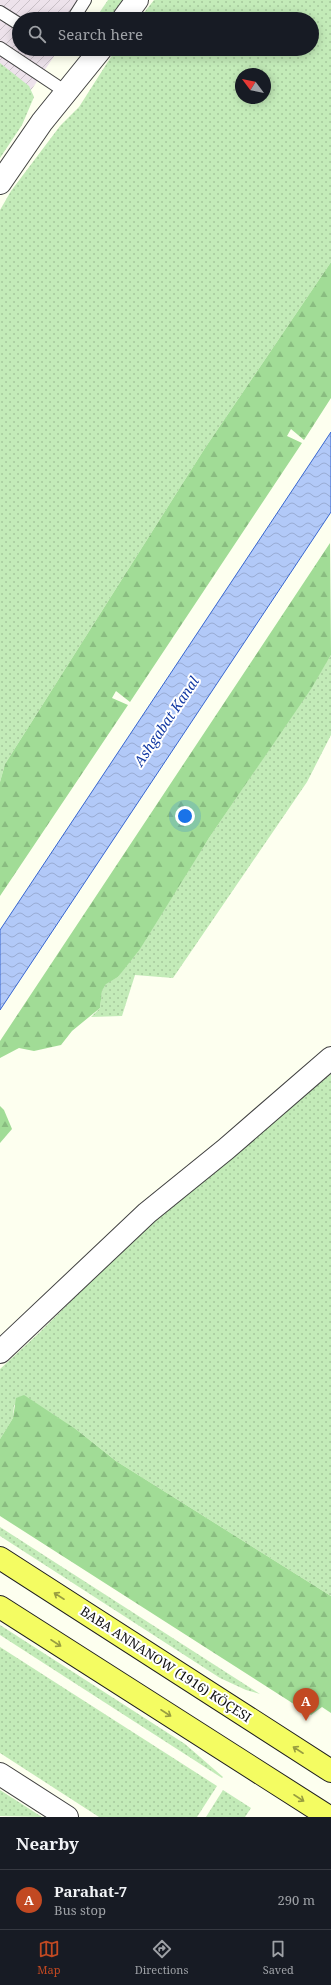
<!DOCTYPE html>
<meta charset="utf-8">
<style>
body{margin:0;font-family:"Noto Serif",serif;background:#242831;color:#f1f3f6}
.compass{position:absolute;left:235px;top:68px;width:36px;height:36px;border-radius:50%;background:#171b24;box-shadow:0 2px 10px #0003;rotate:302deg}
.you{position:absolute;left:185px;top:816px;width:14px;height:14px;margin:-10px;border:3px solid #fff;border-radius:50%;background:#1a73e8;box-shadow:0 0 0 6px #1a73e833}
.badge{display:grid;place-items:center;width:26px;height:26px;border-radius:50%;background:#c24922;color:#fff;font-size:13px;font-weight:700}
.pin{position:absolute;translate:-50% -33px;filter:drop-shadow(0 1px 2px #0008)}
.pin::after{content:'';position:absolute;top:21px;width:14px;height:12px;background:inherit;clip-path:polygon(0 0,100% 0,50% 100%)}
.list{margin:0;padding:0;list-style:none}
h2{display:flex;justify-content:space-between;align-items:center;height:52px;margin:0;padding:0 16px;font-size:17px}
h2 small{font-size:13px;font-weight:400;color:#9ea1a6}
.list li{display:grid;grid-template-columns:26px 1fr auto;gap:12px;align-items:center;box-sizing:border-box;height:60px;padding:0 16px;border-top:1px solid #363941}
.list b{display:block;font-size:15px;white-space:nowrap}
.list p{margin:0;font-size:13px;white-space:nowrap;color:#9ea1a6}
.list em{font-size:13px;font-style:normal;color:#9ea1a6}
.icon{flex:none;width:22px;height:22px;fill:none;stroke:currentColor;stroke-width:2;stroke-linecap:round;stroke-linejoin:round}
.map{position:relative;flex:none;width:331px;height:1817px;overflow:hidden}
.search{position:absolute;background:#171b24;box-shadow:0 2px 10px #0003;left:12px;right:12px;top:12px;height:44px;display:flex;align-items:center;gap:10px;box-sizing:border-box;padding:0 14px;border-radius:22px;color:#9ea1a6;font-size:15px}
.sheet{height:112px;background:#171b24}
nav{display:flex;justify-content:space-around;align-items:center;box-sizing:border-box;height:56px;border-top:1px solid #363941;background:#171b24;font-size:11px;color:#9ea1a6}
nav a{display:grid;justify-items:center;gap:2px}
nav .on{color:#c24922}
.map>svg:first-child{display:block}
.industrial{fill:url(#industrial-furrows)}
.grass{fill:url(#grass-dots);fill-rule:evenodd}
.forest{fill:url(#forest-firs)}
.water{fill:url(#water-waves);stroke:#3766d1}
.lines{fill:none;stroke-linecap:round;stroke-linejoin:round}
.lane-casing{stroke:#414141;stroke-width:14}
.street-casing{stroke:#414141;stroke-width:24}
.primary-casing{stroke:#1f1f1f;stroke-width:24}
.lane{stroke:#fff;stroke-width:12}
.street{stroke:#fff;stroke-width:22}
.primary{stroke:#f4fc62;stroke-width:22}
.oneway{stroke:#989d40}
.labels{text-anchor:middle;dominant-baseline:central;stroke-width:4;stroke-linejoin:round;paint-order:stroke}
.street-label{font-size:13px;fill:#0e0e0e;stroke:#fff}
.water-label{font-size:14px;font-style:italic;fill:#133aa4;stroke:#fff}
</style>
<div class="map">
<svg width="331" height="1817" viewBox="0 0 331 1817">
<defs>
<pattern id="industrial-furrows" width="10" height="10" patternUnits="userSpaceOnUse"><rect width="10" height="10" fill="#ede2eb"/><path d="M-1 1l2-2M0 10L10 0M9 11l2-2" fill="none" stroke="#cac1c8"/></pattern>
<pattern id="grass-dots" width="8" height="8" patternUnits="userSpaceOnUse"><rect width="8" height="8" fill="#c3ebb8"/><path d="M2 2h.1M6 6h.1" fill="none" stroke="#a6c89d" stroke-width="1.8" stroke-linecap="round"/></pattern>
<pattern id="forest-firs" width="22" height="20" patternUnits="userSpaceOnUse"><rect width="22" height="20" fill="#a1dc96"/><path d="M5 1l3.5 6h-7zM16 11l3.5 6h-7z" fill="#89bc80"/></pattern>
<pattern id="water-waves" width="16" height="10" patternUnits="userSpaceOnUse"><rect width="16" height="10" fill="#b2c9f8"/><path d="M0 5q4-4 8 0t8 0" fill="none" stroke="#98abd3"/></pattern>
</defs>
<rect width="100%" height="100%" fill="#fdffef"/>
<!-- industrial -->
<path class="industrial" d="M0,0h91l-12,19h-60v30h40l-59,87z"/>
<!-- grass -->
<g class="grass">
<path d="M108,0h15l-15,19h-13z"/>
<path d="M154,0h177v262l-126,186 -200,316 -5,18v-572l11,-19 49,-65 19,-19 37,-58h196v-30h-173zM241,74h24v24h-24z"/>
<path d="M0,63l29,23 5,11 -12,28 -22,33z"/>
<path d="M331,655v80l-24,47 -134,196 -38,-3 -13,41 -31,1 9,-9 2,-17 4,-8 12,-6 91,-139 101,-149z"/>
<path d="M331,1074v522l-215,-135 -39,-31 -63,-25 -1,13 -13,21v-70l38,-35 116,-116z"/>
<path d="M0,1527l260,167 -14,-4 -26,-12 -220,-142z"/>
<path d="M0,1625l185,119 38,33 -1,1 -222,-143z"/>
<path d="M0,1647l217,139 -20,31h-98l-99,-64z"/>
<path d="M0,1790l42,27 -42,-1z"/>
<path d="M223,1790l28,18 -6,9h-39z"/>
</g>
<!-- forest -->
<g class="forest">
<path d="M331,262v136l-27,42 -13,-11 -4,7 15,7 -172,259 -14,-11 -4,7 16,7 -128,191v-114l5,-18 200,-316z"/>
<path d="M330,543l1,112 -20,34 -102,149 -69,111 -22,28 -12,7 -4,7 -2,17 -28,23 -11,14 -27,6 -15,-3 -19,10v-17z"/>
<path d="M0,1106l4,4 8,19 -12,14z"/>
<path d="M24,1395l53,35 39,31 215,135v117l-9,-6 -11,8 -311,-199v-77l13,-21 3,-20z"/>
</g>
<!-- water -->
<path class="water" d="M331,432v80l-331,498v-80z"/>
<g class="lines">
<defs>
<g id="lane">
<path d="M0,12l19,12"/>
<path d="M73,19l12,-19"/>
<path d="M0,48l66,44"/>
</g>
<g id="street">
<path d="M123,19l14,-19"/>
<path d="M0,183l42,-61 59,-73"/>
<path d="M0,1352l147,-139 79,-64 105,-91"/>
<path d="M0,1774l67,43"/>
</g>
<g id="primary">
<path d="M0,1558l331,213"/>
<path d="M0,1607l329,210"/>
</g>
</defs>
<!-- lane casing -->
<use href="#lane" class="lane-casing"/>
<!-- street casing -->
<use href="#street" class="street-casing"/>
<!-- primary casing -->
<use href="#primary" class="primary-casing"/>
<!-- lane -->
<use href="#lane" class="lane"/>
<!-- street -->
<use href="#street" class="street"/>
<!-- primary -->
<use href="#primary" class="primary"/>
</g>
<!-- one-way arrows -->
<defs><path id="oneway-shaft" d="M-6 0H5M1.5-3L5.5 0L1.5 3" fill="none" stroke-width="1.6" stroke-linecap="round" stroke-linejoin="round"/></defs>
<g class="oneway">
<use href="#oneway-shaft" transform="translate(59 1596) rotate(-147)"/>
<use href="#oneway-shaft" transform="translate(56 1643) rotate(33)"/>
<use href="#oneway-shaft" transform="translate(166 1713) rotate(33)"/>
<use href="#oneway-shaft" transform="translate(298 1750) rotate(-147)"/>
<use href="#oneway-shaft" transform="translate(299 1798) rotate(33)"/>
</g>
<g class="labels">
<!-- street labels -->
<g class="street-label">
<text transform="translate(166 1664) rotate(33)">BABA ANNANOW (1916) KÖÇESI</text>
</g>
<!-- water labels -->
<g class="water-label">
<text transform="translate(166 721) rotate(-56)">Ashgabat Kanal</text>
</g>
</g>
</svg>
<svg class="compass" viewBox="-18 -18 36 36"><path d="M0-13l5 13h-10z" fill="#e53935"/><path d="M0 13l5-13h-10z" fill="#9ea1a6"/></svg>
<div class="you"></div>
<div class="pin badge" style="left:306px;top:1721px">A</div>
<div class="search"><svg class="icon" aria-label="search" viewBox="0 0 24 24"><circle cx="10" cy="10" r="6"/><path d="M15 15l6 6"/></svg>Search here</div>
</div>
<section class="sheet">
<h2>Nearby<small></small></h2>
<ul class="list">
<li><span class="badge">A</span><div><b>Parahat-7</b><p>Bus stop</p></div><em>290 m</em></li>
</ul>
</section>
<nav>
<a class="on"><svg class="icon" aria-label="map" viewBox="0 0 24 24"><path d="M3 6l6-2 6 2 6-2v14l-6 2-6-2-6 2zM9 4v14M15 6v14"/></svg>Map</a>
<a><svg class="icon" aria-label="directions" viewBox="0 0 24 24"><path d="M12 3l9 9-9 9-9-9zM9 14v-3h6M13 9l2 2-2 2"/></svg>Directions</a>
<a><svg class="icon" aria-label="saved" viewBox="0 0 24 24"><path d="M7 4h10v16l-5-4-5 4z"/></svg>Saved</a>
</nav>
